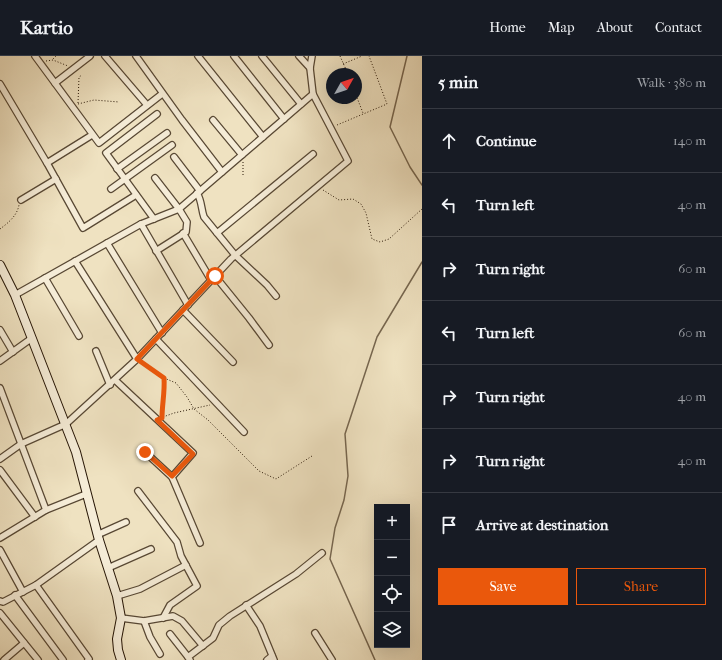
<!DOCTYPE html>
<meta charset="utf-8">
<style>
body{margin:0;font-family:"IM FELL French Canon",serif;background:#242831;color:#f1f3f6}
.controls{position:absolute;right:12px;bottom:12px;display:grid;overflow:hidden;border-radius:0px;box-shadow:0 4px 16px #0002}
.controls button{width:36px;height:36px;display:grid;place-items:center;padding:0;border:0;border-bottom:1px solid #363941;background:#171b24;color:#f1f3f6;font:20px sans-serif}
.compass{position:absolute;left:326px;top:12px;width:36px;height:36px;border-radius:50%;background:#171b24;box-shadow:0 4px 16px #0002;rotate:50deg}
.stop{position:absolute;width:12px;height:12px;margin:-9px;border:3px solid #ea580c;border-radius:50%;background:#fff}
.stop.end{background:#ea580c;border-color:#fff;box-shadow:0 1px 4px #0008}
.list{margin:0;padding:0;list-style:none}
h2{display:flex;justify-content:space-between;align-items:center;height:52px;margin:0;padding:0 16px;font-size:17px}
h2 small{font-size:13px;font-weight:400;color:#9ea1a6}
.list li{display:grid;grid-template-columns:26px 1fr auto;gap:12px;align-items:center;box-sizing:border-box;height:64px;padding:0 16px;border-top:1px solid #363941}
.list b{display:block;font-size:15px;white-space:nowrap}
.list em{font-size:13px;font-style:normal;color:#9ea1a6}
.actions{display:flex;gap:8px;padding:12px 16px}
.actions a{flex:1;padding:9px 0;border:1px solid #ea580c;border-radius:0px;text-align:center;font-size:14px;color:#ea580c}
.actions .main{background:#ea580c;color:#fff}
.icon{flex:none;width:22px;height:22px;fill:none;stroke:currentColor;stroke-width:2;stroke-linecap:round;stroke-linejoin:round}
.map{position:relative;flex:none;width:422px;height:604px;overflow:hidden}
header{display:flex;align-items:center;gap:24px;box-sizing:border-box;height:56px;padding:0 20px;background:#171b24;border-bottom:1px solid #363941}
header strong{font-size:19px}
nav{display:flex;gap:22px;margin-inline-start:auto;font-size:14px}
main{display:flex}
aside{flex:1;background:#171b24}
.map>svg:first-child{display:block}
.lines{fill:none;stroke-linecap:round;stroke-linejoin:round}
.stream{stroke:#76664f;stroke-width:1.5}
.street-casing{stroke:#584834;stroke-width:8}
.secondary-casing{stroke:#261505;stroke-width:10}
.path{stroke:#261505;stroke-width:1;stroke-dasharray:1 2;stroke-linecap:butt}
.street{stroke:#f5ecd7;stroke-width:5.5}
.secondary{stroke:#f5ecd7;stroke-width:8}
.route{stroke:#ea580c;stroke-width:5}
</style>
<header>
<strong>Kartio</strong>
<nav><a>Home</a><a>Map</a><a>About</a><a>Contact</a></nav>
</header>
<main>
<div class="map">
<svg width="422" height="604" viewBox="0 0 422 604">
<rect width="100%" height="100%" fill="#efe2c1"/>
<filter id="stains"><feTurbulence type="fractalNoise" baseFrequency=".005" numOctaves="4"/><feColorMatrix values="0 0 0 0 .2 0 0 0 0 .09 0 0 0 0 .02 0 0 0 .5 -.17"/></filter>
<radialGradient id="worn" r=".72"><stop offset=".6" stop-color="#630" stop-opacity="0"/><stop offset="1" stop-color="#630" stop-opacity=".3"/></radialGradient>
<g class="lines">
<!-- stream -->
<g class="stream">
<path d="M407,0l-17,71 20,40 12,18"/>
<path d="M375,604l-45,-101 5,-31 9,-28 4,-24 -3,-42 32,-97 45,-75"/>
</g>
<defs>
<g id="street">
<path d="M35,0l64,87 63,-49"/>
<path d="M105,0l42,49"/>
<path d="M136,0l46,64 40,52"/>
<path d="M198,0l65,81"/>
<path d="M234,0l50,63"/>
<path d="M262,0l39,48"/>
<path d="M299,0l11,12"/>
<path d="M55,27l35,-27"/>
<path d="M0,28l47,79 36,65 53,-33"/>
<path d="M213,64l29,35"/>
<path d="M174,101l26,34"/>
<path d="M47,107l45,-28"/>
<path d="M117,113l50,-36"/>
<path d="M155,122l24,31 8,13 -1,10 -30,19"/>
<path d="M111,133l61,-44"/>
<path d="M197,137c5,8 4,16 7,24l31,38 32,30 9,11"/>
<path d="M21,144l35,-21"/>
<path d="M154,163l-48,-66 51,-39"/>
<path d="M141,168l47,81"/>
<path d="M183,177l28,47"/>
<path d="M217,177l96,-79"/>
<path d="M107,187l55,90"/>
<path d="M75,205l62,98"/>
<path d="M215,220l34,42 20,27"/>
<path d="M45,222l34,58"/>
<path d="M15,239l126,-71 38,-15 134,-115"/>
<path d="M183,254l50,52"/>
<path d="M0,274l13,22"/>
<path d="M156,283l88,93"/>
<path d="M96,295l14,34"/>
<path d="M0,305l32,-23"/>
<path d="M115,324l78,73 -21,24"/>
<path d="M0,332l46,122"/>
<path d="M145,396l27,25 28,66"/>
<path d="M0,403l21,-15 45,-20 71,-65 94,-100 117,-98 -35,-67 -3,-26 2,-12"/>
<path d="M0,414l35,47"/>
<path d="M138,435l39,51 4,14 16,30 -27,19 -7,13"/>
<path d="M97,479l29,-13"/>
<path d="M0,482l46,-28 40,-16"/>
<path d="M0,494l23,42"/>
<path d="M108,512l43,-19"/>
<path d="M36,529l53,74 -1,1"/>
<path d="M15,539l48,65"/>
<path d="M117,540l23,-7 46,-24"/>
<path d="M0,545l3,1 33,-17 63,-45"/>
<path d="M246,549l14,21 14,34"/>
<path d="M0,557l38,47"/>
<path d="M121,562l23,3 29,-5 9,5 21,25"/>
<path d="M144,565l6,16 10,17"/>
<path d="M315,577l17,27"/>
<path d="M170,578l18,23"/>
<path d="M4,604l20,-17"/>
<path d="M190,604l-2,-3 25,-19 6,-13 11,-9 66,-42 26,-21"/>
<path d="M267,604l5,-4"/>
</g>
<path id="secondary" d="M0,209l15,30 61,157 23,88 18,56 4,22 -4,21 1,11 3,10"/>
</defs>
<!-- street casing -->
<use href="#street" class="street-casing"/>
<!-- secondary casing -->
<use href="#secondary" class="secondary-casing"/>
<!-- path -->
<g class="path">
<path d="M340,0l8,18"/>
<path d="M53,3l3,-3"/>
<path d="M46,5l7,-1 15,6"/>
<path d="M343,8l19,-8"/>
<path d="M356,39l7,18"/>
<path d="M78,47l1,-26 3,-2"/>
<path d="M78,48l16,-4 25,2"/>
<path d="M337,69l50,-21 -18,-48"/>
<path d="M243,106v15"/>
<path d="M323,134l16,10 14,-1 8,5 5,9 6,26 8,3 9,-3 33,-30"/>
<path d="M0,173c8,-6 17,-13 19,-24"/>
<path d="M142,307l22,15 1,14 -3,11v12"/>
<path d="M164,322l12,5 11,14 7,12 14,11 51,51 17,8 36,-23"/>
<path d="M163,361l11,-4 36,-8"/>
</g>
<!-- street -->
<use href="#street" class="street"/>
<!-- secondary -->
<use href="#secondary" class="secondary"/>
</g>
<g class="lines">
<!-- route -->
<path class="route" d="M145,396l27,24 21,-22 -36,-34 5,-2c0,-14 3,-26 2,-40l-27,-19 78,-83"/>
</g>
<rect width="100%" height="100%" filter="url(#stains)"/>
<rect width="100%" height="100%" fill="url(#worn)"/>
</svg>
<div class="controls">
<button>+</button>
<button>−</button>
<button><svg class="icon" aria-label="locate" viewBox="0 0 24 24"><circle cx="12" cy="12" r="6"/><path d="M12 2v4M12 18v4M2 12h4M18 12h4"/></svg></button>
<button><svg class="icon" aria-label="layers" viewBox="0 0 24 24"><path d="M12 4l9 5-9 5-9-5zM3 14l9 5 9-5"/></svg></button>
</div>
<svg class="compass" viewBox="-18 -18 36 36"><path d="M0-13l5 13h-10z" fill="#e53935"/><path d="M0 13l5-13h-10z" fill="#9ea1a6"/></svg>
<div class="stop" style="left:215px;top:220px"></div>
<div class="stop end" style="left:145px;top:396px"></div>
</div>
<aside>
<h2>5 min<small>Walk · 380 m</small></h2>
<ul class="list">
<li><svg class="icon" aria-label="ahead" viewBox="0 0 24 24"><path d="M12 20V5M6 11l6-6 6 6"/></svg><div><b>Continue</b></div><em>140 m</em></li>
<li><svg class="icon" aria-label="left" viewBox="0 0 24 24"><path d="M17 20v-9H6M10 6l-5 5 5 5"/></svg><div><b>Turn left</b></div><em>40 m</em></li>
<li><svg class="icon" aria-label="right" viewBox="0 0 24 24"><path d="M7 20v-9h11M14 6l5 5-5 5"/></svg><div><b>Turn right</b></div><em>60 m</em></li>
<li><svg class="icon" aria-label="left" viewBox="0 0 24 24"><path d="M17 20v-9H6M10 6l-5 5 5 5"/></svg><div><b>Turn left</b></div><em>60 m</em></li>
<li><svg class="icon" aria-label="right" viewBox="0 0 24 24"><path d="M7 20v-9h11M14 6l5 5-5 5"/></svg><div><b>Turn right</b></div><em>40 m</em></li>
<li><svg class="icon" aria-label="right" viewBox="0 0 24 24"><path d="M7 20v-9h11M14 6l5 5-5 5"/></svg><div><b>Turn right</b></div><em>40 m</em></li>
<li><svg class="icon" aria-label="arrive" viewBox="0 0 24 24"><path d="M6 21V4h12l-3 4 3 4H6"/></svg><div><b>Arrive at destination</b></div></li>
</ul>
<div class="actions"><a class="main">Save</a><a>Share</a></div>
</aside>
</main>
